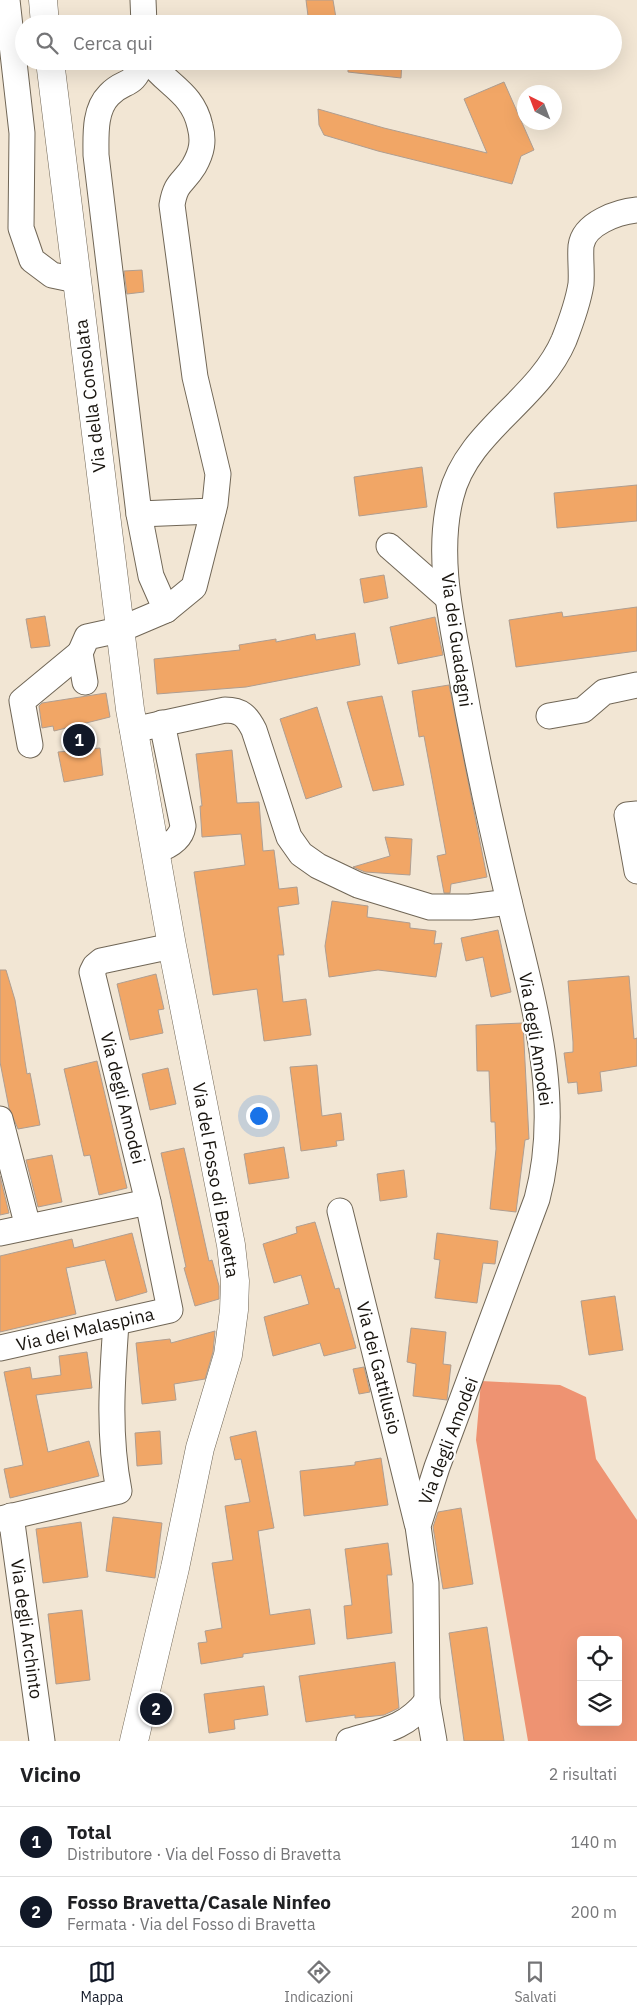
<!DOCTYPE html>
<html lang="it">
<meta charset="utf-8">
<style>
body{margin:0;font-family:"IBM Plex Sans",sans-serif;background:#f2f2f2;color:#202124}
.controls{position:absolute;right:15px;bottom:15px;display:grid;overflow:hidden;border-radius:5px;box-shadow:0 5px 20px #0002}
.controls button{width:45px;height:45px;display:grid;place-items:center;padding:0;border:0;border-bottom:1px solid #e0e0e0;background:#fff;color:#202124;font:25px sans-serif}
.compass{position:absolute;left:517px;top:85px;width:45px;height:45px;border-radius:50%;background:#fff;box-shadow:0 5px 20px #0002;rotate:318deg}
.you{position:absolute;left:258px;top:1115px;width:18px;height:18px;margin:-12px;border:4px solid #fff;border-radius:50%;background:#1a73e8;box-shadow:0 0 0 8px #1a73e833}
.badge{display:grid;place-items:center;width:32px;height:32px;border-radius:50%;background:#111827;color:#fff;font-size:16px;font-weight:700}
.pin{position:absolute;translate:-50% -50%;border:2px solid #fff;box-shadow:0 1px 5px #0006}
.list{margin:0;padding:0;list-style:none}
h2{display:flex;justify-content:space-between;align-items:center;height:65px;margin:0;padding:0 20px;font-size:21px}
h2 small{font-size:16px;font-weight:400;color:#757577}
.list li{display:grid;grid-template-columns:32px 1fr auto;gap:15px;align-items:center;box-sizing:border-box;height:70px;padding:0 20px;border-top:1px solid #e0e0e0}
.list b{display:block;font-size:19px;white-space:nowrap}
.list p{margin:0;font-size:16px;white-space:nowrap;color:#757577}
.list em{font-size:16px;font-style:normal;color:#757577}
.icon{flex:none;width:28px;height:28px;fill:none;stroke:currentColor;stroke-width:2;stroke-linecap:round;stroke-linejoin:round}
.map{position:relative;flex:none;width:637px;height:1741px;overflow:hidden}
.search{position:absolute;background:#fff;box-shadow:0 5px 20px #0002;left:15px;right:15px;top:15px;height:55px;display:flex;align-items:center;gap:12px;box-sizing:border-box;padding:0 18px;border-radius:28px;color:#757577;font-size:19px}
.sheet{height:205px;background:#fff}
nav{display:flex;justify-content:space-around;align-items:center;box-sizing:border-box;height:70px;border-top:1px solid #e0e0e0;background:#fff;font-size:14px;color:#757577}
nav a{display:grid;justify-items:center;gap:2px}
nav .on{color:#111827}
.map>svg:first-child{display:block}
.forest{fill:#ee9372;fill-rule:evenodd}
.building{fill:#f1a666;stroke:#af9e91}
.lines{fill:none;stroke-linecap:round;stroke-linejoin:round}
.minor-casing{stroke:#706656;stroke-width:27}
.major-casing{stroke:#706656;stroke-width:29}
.minor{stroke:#fff;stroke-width:25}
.major{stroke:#fff;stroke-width:28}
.labels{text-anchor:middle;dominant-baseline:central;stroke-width:4.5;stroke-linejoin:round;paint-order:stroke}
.street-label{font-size:18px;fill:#18140e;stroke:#fff}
</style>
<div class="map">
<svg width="637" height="1741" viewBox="0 0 637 1741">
<rect width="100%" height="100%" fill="#f2e6d4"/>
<!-- forest -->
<path class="forest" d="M481,1381l79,4 26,12 10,62 41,61v221h-109l-52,-301zM581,1640h37v82h-37z"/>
<!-- building -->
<g class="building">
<path d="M306,0h27l4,24h-28z"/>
<path d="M348,61h54l-1,17 -53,-6z"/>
<path d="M504,82l30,68 -13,6 -9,28 -134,-33 -54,-16 -5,-10 -1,-16 66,19 103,25 -23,-54z"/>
<path d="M142,270l2,22 -17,2 -3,-23z"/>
<path d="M422,467l5,40 -68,9 -5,-39z"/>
<path d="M637,485v36l-80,7 -3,-35z"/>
<path d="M384,575l4,23 -24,5 -4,-24z"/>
<path d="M637,607v44l-121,16 -7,-47 53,-8 1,5z"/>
<path d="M45,616l5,30 -19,2 -5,-29z"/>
<path d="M435,617l8,38 -45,9 -8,-37z"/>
<path d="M355,633l5,32 -114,22 -89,7 -3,-35 86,-9 -1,-5 37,-6v3l39,-8 1,6z"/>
<path d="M449,685l38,192 -36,7 -1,9h-6l-7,-37 9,-2 -22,-118 -5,1 -7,-46z"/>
<path d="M106,693l4,24 -56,14 -1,-5 -11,2 -3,-22 3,-3z"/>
<path d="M382,696l22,89 -31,6 -26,-89z"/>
<path d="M317,707l25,80 -36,12 -26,-80z"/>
<path d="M100,748l3,27 -39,7 -6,-30z"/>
<path d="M232,750l5,53 22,-1 4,49 11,-1 5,39 18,-2 2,17 -21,3 6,48h-6l5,47 23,-3 5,36 -47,6 -7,-52 -44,6 -19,-123 51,-7 -4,-31 -39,3 -2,-31h2l-6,-52z"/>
<path d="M385,837l27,2 -2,36 -45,-3 -12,-5 37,-11z"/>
<path d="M332,901l36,5 -1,11 43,6v5l26,3 -2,13 8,-1 -6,34 -58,-7 -49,7 -4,-31z"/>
<path d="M498,930l13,62 -20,5 -8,-40 -17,4 -5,-23z"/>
<path d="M0,970h6l9,30 12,74 3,-1 10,52 -22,4 -9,-21 -9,-46z"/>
<path d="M156,974l8,35 -6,1 5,23 -33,7 -13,-56z"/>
<path d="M629,976l5,63 3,-1v28l-37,6 2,19 -24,3 -1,-12 -9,1 -4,-30 9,-1v-10l-5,-61z"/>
<path d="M523,1023l6,116 -4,1 -9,72 -26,-3 6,-60 -1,-27h-4l-2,-51h-12l-1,-46z"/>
<path d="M97,1061l30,127 -28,7 -9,-40 -6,1 -20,-87z"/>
<path d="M317,1065l5,51 19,-3 3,27 -8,1 1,5 -36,5 -11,-84z"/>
<path d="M168,1068l8,36 -26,6 -8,-36z"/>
<path d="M284,1147l5,31 -40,6 -5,-30z"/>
<path d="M184,1148l25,113 3,-1 7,26v13l-24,7 -11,-38 2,-1 -25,-114z"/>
<path d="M52,1155l10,47 -24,5 -12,-47z"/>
<path d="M404,1170l3,27 -27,4 -3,-27z"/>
<path d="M0,1176l9,37 -9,2z"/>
<path d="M315,1222l20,67 4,-1 17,60 -32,8 -4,-13 -47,13 -9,-39 45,-13 -8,-29 -27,8 -11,-39 34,-11 -1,-6z"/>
<path d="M132,1233l15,59 -31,9 -11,-41 -39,8 10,46 -76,18v-76l72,-17 2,9z"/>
<path d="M437,1233l61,8 -3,23 -12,-1 -6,40 -42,-5 5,-38 -6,-1z"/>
<path d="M615,1296l8,54 -34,5 -8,-54z"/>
<path d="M411,1328l35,4 -3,32 8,1 -4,35 -34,-4 3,-32 -9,-2z"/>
<path d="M215,1331l-2,21 -8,27 -31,5 2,16 -34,4 -6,-61 34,-4 1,4z"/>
<path d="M87,1352l5,36 -56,7 12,57 41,-11 10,35 -89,22 -6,-29 19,-4 -19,-93 26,-5 2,12 29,-4 -2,-19z"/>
<path d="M364,1367l6,25 -11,2 -6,-25z"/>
<path d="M160,1431l2,33 -25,2 -2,-33z"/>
<path d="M256,1431l18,97 -16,3 12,84 40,-6 5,35 -72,10v3l-42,7 -3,-21 9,-1 -2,-11 17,-3 -10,-65 21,-3 -8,-54 25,-4 -9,-43 -6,1 -5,-23z"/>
<path d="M381,1458l7,47 -84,11 -4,-45 55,-6v-3z"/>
<path d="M461,1508l12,76 -30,5 -10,-62 5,-15z"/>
<path d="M113,1517l49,6 -7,55 -49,-7z"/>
<path d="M81,1522l7,55 -45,6 -7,-54z"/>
<path d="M388,1543l4,32h-5l5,58 -45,6 -3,-33 8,-1 -7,-56z"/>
<path d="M82,1610l8,70 -34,4 -8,-70z"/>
<path d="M487,1627l17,114h-40l-15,-108z"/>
<path d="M395,1662l4,46 -15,7 -29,3v-3l-49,7 -7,-46z"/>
<path d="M264,1686l4,29 -34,5 1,9 -26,4 -5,-39z"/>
</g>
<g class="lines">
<defs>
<g id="minor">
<path d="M7,0l15,133 -1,95 11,32 20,15 24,5"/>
<path d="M143,0l1,24"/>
<path d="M143,61c-11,29 -18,17 -34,34 -15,15 -13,41 -13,60l43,359 12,62 15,34"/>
<path d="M139,514l74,-3"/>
<path d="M389,546l58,51"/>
<path d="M85,682l-5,-29 7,-16 32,-7 47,-20 28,-23 21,-83 3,-30 -23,-97 -23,-172c4,-24 11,-21 22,-39 8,-14 10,-25 6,-40 -7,-33 -32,-40 -51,-65"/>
<path d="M549,716l34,-6 21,-18 33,-7"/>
<path d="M133,730l92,-20c16,0 22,6 29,20l35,107 12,17 17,12 40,19 72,22h40l39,-5"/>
<path d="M30,745l-8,-44 58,-48"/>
<path d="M637,814l-10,1 10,56"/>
<path d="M155,851c12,-4 26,-11 28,-25l-21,-103"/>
<path d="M0,1119l28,108"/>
<path d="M340,1211l77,312"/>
<path d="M0,1233l148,-31"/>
<path d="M0,1348l170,-38 -22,-108 -56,-230 3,-6 6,-5 71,-15"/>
<path d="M11,1516l31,225"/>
<path d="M0,1519l119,-28c-11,-56 -7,-111 -3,-168"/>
<path d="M349,1741c33,-10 56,-12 78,-40"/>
<path d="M434,1741l-7,-40 -1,-118 -8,-57 19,-59 100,-268c27,-100 -5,-201 -28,-298 -19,-79 -36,-159 -50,-239 -10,-53 -22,-112 -8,-166 16,-65 87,-95 113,-156 7,-18 14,-37 17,-56 1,-13 -1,-26 0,-38 3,-23 37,-34 56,-36"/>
</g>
<g id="major">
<path d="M43,0l2,24"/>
<path d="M50,61l80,648 42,237 59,299 4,36 -1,29 -6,45 -28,93 -25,120 -41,173"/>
</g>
</defs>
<!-- minor casing -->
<use href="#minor" class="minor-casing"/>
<!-- major casing -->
<use href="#major" class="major-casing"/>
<!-- minor -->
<use href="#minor" class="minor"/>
<!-- major -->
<use href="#major" class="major"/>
</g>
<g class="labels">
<!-- street labels -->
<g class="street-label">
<text transform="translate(90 396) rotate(-97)">Via della Consolata</text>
<text transform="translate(457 640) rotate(82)">Via dei Guadagni</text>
<text transform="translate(536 1039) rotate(81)">Via degli Amodei</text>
<text transform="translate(123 1098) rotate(76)">Via degli Amodei</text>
<text transform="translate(216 1180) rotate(80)">Via del Fosso di Bravetta</text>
<text transform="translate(85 1329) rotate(-13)">Via dei Malaspina</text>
<text transform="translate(379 1368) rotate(76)">Via dei Gattilusio</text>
<text transform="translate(448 1441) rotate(-69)">Via degli Amodei</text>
<text transform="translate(27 1629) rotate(82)">Via degli Archinto</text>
</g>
</g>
</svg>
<div class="controls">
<button><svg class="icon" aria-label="locate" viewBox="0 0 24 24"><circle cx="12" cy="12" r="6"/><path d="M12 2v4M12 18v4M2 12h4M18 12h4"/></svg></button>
<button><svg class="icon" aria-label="layers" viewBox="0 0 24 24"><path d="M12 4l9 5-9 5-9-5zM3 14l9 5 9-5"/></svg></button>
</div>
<svg class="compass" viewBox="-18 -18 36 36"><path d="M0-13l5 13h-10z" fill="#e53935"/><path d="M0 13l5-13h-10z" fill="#757577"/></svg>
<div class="you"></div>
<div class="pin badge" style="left:79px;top:740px">1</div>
<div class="pin badge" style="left:156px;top:1709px">2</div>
<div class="search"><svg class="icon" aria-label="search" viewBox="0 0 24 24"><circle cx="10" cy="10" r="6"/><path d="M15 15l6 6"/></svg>Cerca qui</div>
</div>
<section class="sheet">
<h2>Vicino<small>2 risultati</small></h2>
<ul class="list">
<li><span class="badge">1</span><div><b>Total</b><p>Distributore · Via del Fosso di Bravetta</p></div><em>140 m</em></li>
<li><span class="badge">2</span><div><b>Fosso Bravetta/Casale Ninfeo</b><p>Fermata · Via del Fosso di Bravetta</p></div><em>200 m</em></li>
</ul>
</section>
<nav>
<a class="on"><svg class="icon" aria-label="map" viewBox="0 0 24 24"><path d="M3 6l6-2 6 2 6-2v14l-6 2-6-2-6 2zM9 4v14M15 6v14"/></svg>Mappa</a>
<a><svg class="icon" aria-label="directions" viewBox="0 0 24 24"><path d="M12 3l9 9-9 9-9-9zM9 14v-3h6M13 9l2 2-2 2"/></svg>Indicazioni</a>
<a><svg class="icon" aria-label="saved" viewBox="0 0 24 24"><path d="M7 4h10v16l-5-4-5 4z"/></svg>Salvati</a>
</nav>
